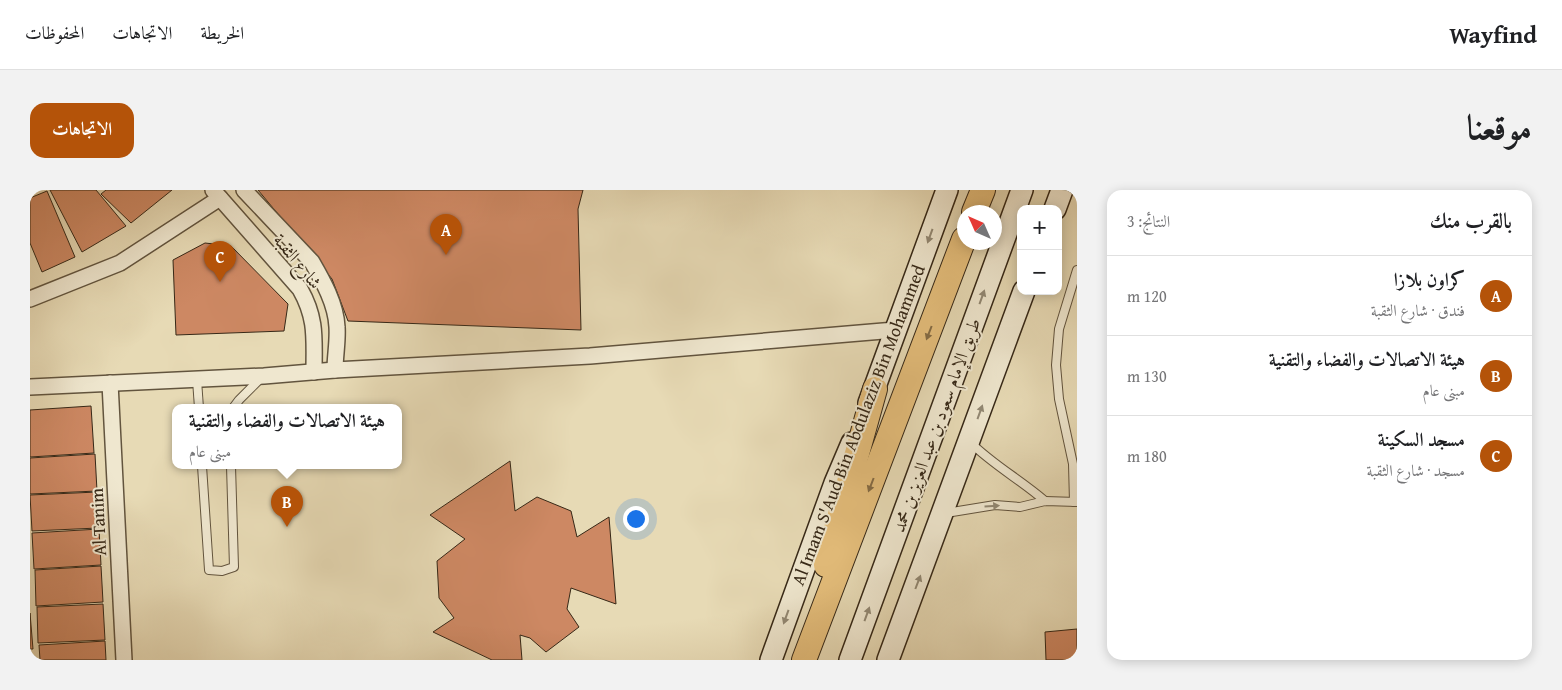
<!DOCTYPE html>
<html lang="ar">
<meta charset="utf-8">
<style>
body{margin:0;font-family:"Gentium Book Plus",Amiri,serif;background:#f2f2f2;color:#202124;direction:rtl}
.controls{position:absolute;right:15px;top:15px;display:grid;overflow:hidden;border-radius:10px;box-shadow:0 2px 12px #0003}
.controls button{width:45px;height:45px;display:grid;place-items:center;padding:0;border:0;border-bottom:1px solid #e0e0e0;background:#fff;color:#202124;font:25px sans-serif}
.compass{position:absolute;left:927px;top:15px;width:45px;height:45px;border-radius:50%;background:#fff;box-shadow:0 2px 12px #0003;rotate:315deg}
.you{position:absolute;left:605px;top:328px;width:18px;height:18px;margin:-12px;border:4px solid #fff;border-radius:50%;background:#1a73e8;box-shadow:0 0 0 8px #1a73e833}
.badge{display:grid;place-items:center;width:32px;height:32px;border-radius:50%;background:#b45309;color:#fff;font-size:16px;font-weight:700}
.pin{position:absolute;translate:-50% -41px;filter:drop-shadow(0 1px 2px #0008)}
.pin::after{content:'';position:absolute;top:26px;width:18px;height:15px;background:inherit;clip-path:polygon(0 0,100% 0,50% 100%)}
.popup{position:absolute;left:142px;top:214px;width:230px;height:65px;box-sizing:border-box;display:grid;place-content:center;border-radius:10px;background:#fff;filter:drop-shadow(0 1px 4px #0005);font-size:16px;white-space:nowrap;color:#757577}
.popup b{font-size:19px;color:#202124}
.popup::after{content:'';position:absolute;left:50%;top:100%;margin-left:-10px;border:10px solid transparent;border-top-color:#fff}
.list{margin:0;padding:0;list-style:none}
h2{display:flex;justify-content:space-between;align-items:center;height:65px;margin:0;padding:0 20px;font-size:21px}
h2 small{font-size:16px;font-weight:400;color:#757577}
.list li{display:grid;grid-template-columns:32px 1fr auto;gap:15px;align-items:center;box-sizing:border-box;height:80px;padding:0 20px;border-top:1px solid #e0e0e0}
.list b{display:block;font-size:19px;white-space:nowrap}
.list p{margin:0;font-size:16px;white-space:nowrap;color:#757577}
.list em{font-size:16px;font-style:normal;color:#757577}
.map{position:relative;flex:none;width:1047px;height:470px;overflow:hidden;direction:ltr;border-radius:15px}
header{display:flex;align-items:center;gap:30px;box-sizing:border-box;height:70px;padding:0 25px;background:#fff;border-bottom:1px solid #e0e0e0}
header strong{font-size:24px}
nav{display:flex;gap:28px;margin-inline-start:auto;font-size:18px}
.intro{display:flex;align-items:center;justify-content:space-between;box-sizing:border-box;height:120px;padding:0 30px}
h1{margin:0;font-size:35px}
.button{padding:12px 22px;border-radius:15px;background:#b45309;color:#fff;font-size:18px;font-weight:700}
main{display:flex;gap:30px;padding:0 30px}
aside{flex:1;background:#fff;border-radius:15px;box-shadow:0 2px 12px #0003}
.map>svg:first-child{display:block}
.building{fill:#cd8863;stroke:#362817}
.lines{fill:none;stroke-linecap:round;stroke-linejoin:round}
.lane-casing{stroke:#62543e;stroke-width:10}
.street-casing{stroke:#62543e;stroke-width:18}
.secondary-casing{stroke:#362817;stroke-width:24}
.primary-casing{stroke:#362817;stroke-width:26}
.lane{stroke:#efe7cf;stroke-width:8}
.street{stroke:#efe7cf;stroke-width:15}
.secondary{stroke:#efe7cf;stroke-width:21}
.primary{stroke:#e4bd7a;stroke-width:24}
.oneway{fill:#928873}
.oneway2{fill:#846b44}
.labels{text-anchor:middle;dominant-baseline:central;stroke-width:4;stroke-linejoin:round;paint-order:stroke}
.street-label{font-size:18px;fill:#362817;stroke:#efe7cf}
</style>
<header>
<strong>Wayfind</strong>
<nav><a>الخريطة</a><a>الاتجاهات</a><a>المحفوظات</a></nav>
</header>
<div class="intro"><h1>موقعنا</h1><a class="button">الاتجاهات</a></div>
<main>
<aside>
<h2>بالقرب منك<small>النتائج: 3</small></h2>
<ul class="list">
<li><span class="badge">A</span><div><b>كراون بلازا</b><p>فندق · شارع الثقبة</p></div><em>120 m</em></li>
<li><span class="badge">B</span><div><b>هيئة الاتصالات والفضاء والتقنية</b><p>مبنى عام</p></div><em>130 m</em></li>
<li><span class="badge">C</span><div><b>مسجد السكينة</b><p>مسجد · شارع الثقبة</p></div><em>180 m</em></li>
</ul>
</aside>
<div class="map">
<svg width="1047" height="470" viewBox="0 0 1047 470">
<rect width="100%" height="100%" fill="#e7dab5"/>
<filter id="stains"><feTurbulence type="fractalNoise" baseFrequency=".004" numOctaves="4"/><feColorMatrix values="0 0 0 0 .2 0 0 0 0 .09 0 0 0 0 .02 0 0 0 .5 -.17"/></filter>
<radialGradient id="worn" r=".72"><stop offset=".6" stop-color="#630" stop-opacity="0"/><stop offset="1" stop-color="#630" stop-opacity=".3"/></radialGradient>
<!-- building -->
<g class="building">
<path d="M20,0h46l30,36 -44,26z"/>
<path d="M76,0h66l-41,33 -30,-29z"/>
<path d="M228,0h325l-5,19 3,121 -233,-9 -16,-42z"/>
<path d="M17,1l28,66 -33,15 -12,-29v-45z"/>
<path d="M175,53l26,3 57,58 -4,27 -108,4 -3,-75z"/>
<path d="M61,216l3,47 -64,4v-47z"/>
<path d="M65,264l2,37 -67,3v-36z"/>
<path d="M480,271l5,50 22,-14 34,14 6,26 32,-20 7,87 -45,-16 -4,21 12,18 -33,25 -16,-14 -10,-3 2,25h-30l-59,-28 21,-14 -15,-20 -2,-37 28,-22 -35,-24z"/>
<path d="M67,302l1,36 -66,3 -2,-36z"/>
<path d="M69,339l2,36 -67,4 -2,-36z"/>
<path d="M71,376l2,36 -67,4 -1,-36z"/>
<path d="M73,414l2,36 -67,3 -1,-36z"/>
<path d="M0,423l3,36h-3z"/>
<path d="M1047,439v31h-31l-1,-28z"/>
<path d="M75,451l1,19h-66l-1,-15z"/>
</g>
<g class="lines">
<defs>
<g id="lane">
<path d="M167,190l2,28"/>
<path d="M203,218l6,-8 23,-23"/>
<path d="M940,252c23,23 51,38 75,59"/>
<path d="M172,276l7,104 13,1 12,-4 -3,-101"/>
<path d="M1044,312l-1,-38 -14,-65 -3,-34 3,-36 18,-59"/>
<path d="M916,323l49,-8 25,2 25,-6 32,1"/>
</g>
<g id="street">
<path d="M183,0l87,99c17,30 14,50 14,83"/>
<path d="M214,0l68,72c11,19 24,42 25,65 1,14 -2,29 -2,43"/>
<path d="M0,109l90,-36 100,-65"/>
<path d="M80,193l14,277"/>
<path d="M0,197l234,-11 71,-6 255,-14 305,-26"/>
</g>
<g id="secondary">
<path d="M1025,19l7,-19"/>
<path d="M839,213l78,-213"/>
<path d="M741,470l64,-177 17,-40"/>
<path d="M820,470l172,-470"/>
<path d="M858,470l136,-369"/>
</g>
<g id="primary">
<path d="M944,22l9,-22"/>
<path d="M796,375l49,-176"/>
<path d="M774,470l160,-421"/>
</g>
</defs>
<!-- lane casing -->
<use href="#lane" class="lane-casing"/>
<!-- street casing -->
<use href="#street" class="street-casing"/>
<!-- secondary casing -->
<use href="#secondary" class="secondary-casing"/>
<!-- primary casing -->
<use href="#primary" class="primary-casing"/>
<!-- lane -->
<use href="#lane" class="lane"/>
<!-- street -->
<use href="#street" class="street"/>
<!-- secondary -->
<use href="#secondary" class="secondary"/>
<!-- primary -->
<use href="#primary" class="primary"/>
</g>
<!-- one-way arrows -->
<defs><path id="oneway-solid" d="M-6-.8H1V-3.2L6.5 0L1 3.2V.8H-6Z" transform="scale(1.25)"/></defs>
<g class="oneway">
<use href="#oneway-solid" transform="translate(900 46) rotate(110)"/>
<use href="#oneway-solid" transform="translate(952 107) rotate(-70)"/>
<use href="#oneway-solid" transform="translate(950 222) rotate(-70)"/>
<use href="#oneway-solid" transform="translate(962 316) rotate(-4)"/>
<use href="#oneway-solid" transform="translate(888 392) rotate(-69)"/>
<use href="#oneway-solid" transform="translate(837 424) rotate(-70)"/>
<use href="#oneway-solid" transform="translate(756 427) rotate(110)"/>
</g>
<g class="oneway2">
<use href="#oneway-solid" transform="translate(899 143) rotate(111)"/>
<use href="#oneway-solid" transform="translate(841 295) rotate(111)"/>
</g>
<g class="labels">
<!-- street labels -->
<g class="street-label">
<text transform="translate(268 71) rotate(51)">شارع الثقبة</text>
<text transform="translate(828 235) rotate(-69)">Al Imam S'Aud Bin Abdulaziz Bin Mohammed</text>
<text transform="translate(906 235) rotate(-70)">طريق الإمام سعود بن عبد العزيز بن محمد</text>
<text transform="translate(68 332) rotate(-93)">Al Tanim</text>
</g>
</g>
<rect width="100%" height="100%" filter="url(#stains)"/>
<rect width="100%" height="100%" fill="url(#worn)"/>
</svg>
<div class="controls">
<button>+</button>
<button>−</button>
</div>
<svg class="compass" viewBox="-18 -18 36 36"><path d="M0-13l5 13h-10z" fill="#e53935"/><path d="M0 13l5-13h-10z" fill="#757577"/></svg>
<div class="you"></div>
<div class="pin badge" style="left:416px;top:65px">A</div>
<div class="pin badge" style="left:257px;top:337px">B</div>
<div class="popup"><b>هيئة الاتصالات والفضاء والتقنية</b>مبنى عام</div>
<div class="pin badge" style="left:190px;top:92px">C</div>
</div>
</main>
